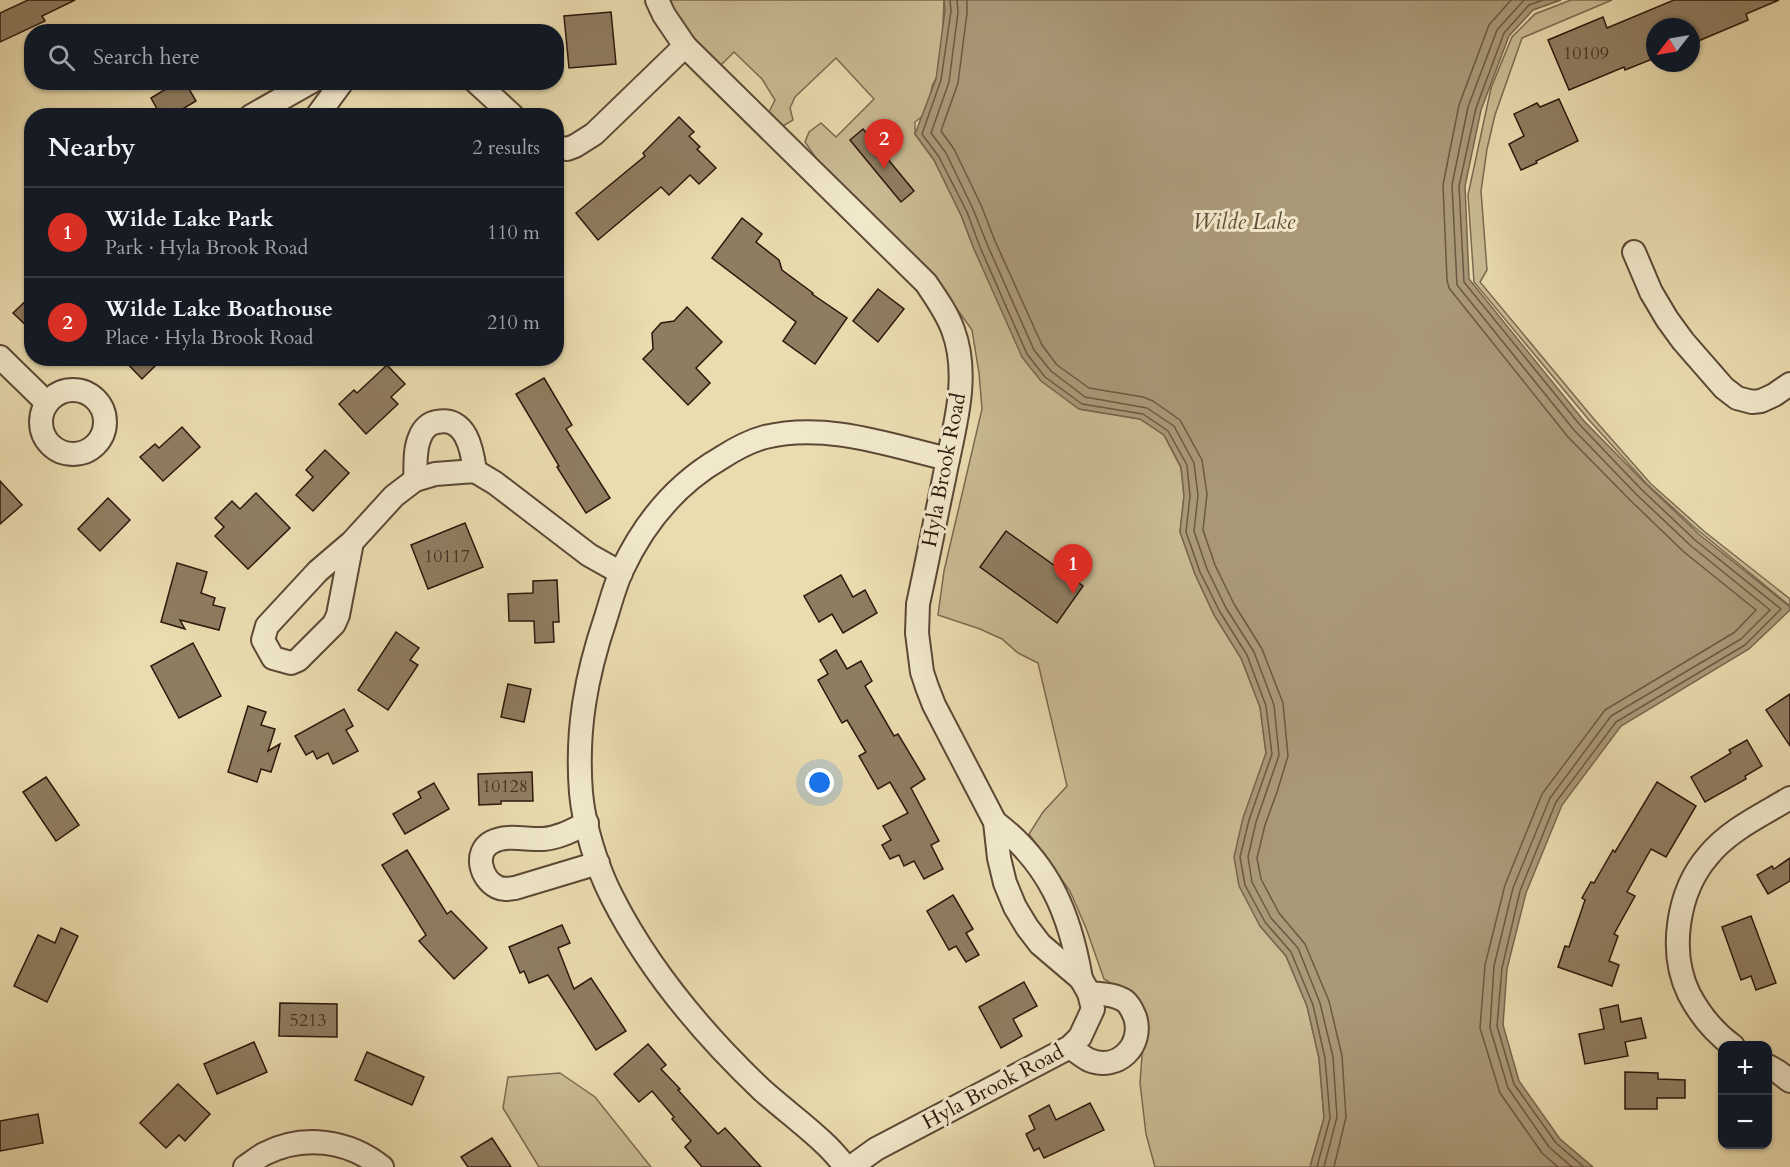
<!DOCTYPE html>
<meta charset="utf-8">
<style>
body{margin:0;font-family:Cardo,serif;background:#20242c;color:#f1f3f6}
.controls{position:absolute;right:18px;bottom:18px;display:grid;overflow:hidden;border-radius:12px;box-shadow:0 2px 4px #0004}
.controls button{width:54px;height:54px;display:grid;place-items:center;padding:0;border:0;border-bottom:2px solid #363941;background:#171b24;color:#f1f3f6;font:30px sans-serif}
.compass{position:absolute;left:1646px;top:18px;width:54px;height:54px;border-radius:50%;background:#171b24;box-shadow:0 2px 4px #0004;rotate:239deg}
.you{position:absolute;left:820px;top:783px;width:21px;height:21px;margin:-15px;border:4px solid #fff;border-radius:50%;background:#1a73e8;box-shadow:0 0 0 9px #1a73e833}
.badge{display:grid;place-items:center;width:39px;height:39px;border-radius:50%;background:#d93025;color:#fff;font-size:20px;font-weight:700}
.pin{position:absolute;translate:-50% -50px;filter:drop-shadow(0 2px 3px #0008)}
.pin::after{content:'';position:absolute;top:32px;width:21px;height:18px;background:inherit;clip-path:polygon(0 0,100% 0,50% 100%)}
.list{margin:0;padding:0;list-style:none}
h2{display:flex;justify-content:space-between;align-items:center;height:78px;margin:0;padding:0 24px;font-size:26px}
h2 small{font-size:20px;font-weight:400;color:#9ea1a6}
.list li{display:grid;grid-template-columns:39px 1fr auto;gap:18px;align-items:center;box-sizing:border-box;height:90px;padding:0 24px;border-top:2px solid #363941}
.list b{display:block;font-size:22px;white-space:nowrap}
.list p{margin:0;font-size:20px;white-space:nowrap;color:#9ea1a6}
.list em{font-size:20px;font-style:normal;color:#9ea1a6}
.icon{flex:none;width:33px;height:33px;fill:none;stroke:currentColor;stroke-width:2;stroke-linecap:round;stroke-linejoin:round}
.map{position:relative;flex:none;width:1790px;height:1167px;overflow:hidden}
.search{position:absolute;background:#171b24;box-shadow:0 2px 4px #0004;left:24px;top:24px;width:540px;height:66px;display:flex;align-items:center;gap:15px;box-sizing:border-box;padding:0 21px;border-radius:24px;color:#9ea1a6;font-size:22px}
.panel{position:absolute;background:#171b24;box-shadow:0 2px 4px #0004;left:24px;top:108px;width:540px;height:258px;border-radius:24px}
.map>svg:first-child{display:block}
.green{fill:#cabb93;stroke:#7c6950;stroke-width:1.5}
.water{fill:#aa9978;stroke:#78654d;stroke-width:1.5}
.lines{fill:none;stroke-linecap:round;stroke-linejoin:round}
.shore{stroke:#6c5842;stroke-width:1.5}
.building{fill:#8f7d61;stroke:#2d170c;stroke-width:1.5}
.minor-casing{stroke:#5c4835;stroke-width:26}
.minor{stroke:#f1e8cb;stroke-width:22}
.labels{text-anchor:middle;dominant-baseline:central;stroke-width:6;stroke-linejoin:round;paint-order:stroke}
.number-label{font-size:18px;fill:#463021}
.street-label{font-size:21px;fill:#2d170c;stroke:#f1e8cb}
.water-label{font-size:22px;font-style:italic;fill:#5f4b37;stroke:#f1e8cb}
</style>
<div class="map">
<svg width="1790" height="1167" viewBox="0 0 1790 1167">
<rect width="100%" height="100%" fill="#eadcaf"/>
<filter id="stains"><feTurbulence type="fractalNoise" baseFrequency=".00333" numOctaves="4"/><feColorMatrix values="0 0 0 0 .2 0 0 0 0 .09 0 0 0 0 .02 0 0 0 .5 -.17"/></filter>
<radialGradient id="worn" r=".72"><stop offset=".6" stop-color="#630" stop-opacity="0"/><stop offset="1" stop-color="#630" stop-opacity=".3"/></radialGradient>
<!-- green -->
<g class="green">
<path d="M668,0h276l-3,69 -9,17 -2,14 -6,15 -9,7v12l19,26 27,55 13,34 22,46 83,114 61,10 24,16 17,33 3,28 -4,36 15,42 19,41 27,43 19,49 6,46 -10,32 4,141 26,30 21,50 12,52 5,60 -14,49h-155l-9,-33 -6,-51 4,-55 -16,-34 -24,-15 -18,-51 -16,-37 -41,-57 14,-22 24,-26 -29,-123 -20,-10 -16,-14 -22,-10 -42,-14 6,-44 38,-162 -3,-36 -7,-43 -32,-45 -122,-124 -13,-19 4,-10 12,-9 15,14 38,-38 -38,-41 -41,39 -5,11 3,12 -10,6 -14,-14 6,-12 -13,-21 -28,-27 -14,14 -32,-31z"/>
<path d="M1571,0h41l-90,38 -27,77 -8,34 -6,42 6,79 -7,12 113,136 58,66 54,48 85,67v7l-96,-79 -47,-43 -58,-64 -115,-138 -6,-87 23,-107 21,-51 23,-23z"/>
<path d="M560,1073l35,24 56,70h-112l-36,-59 5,-31z"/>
</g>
<!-- water -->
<path class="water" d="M944,0h617l-28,10 -24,26 -28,74 -16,76 4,93 115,142 62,63 54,51 90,72v3l-41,39 -128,77 -59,79 -36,88 -19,76 -4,56 16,56 41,58 33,28h-283l14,-49 -5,-60 -12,-52 -21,-50 -26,-30 -21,-40 -5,-29 9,-39 23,-65 -6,-46 -19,-49 -27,-43 -19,-41 -15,-42 4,-36 -3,-29 -17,-32 -24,-16 -61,-10 -38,-28 -19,-24 -48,-108 -13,-34 -27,-55 -19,-26 21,-55 9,-69z"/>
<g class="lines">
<!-- shore -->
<g class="shore">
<path d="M950,0l1,11 -10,69 -19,54 17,23 28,55 13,35 47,107 18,23 37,27 61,10 25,17 19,34 3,31 -4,36 14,40 20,40 27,43 19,51 6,48 -23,66 -9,37 5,28 20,37 26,30 22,53 12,53 5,60 -13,49"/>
<path d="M957,0l1,12 -9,70 -18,51 15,20 27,56 14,35 47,106 17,21 34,26 62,11 27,18 20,37 4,32 -4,36 13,38 19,39 28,44 20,53 5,50 -23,67 -8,35 4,25 19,36 27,30 22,55 13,54 4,60 -13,50"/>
<path d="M967,0v13l-9,70 -17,48 13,18 27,56 14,36 47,104 15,20 32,23 54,9 10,4 27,19 22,40 5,34 -4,36 12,35 19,39 28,45 21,54 5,53 -11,36 -12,33 -8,33 4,21 18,34 26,31 24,57 13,55 4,61 -12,50"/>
<path d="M1511,0l-22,25 -30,80 -16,80 4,95 2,8 119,149 62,63 54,52 72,58 -21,22 -130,78 -63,84 -37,91 -20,80 -5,63 20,65 42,60 16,14"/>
<path d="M1524,0l-27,30 -29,77 -16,78 5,100 117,145 62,64 54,51 80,65 -29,29 -130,77 -61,82 -37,90 -19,78 -4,62 18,60 41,59 23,20"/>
<path d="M1543,0l-14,5 -25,28 -28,75 -17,78 5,96 116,143 61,64 54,51 86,69 -36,36 -129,77 -60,80 -36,89 -18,77 -5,58 17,58 42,59 28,24"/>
</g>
</g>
<!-- building -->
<g class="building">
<path d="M28,0h47l-33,16 3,5 -45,21v-29z"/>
<path d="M1674,0h105l-33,14 2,6 -57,24v-17h-36v31l-30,12 -1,-3 -55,23 -21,-50 55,-23 4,11z"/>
<path d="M611,12l5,52 -47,4 -5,-52z"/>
<path d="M177,82h8l11,19 -25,15h-10l-10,-18z"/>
<path d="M1559,99l19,42 -42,20 1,2 -16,7 -12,-26 15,-8 -10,-22 23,-11 3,4z"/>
<path d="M679,117l15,15 -5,4 11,11 -3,2 19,19 -17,16 -9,-9 -21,20 -8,-8 -63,53 -22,-27 69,-57 -2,-3z"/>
<path d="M863,129l51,62 -13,11 -51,-62z"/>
<path d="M742,218l20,16 -6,8 23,18 3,10 31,23 -1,1 35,24 -32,46 -32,-23 13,-19 -84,-64z"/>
<path d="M878,289l26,20 -26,33 -25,-21z"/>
<path d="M32,295v36l-19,-18z"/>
<path d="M687,307l35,35 -26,26 14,15 -22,22 -45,-46 10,-10 -1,-16 9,-10 13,-2z"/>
<path d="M122,358h41l-21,21z"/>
<path d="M387,365l18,19 -14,13 7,7 -32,30 -27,-30 15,-14 3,3z"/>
<path d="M544,378l28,47 -6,4 44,69 -24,15 -29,-46 2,-1 -43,-72z"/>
<path d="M182,427l18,20 -37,34 -23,-24 15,-13 4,4z"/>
<path d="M325,450l24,23 -36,38 -17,-16 17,-18 -7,-7z"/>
<path d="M0,481l22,24 -22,19z"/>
<path d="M256,493l34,35 -42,41 -33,-33 9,-9 -9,-9 17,-17 8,8z"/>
<path d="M108,498l22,22 -30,31 -22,-22z"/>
<path d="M465,523l18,44 -55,22 -17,-44z"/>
<path d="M1006,531l77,55 -26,37 -77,-56z"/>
<path d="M177,563l30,9 -6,21 14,5 -2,7 12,3 -6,22 -39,-10 5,9 -24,-7z"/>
<path d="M841,575l12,22 12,-7 12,23 -34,20 -11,-19 -13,8 -15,-26z"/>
<path d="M557,580l2,42h-6l1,20 -19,1 -1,-22h-25l-1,-27 25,-1v-12z"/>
<path d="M396,632l23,16 -9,12 8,5 -30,45 -30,-20z"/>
<path d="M193,643l28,53 -42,22 -28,-52z"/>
<path d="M836,650l11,19 14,-8 11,20 -7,5 29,50 4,-2 27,45 -14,9 28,53 -8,4 12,24 -19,10 -10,-18 -10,5 -5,-11 -9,4 -8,-14 9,-5 -8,-14 25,-13 -18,-31 -12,7 -19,-33 7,-4 -19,-32 -5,3 -24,-43 10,-6 -8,-14z"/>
<path d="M508,684l23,5 -7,33 -23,-5z"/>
<path d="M1790,694v52l-24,-36z"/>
<path d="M248,706l18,6 -5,13 14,4 -7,22 12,-7 -9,28 -10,-3 -4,13 -29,-10z"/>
<path d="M344,709l9,17 -7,4 12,21 -25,13 -5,-11 -11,6 -4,-8 -7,4 -11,-19z"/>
<path d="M1747,740l15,26 -17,10 1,3 -41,23 -14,-25 40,-24 -2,-3z"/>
<path d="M532,772l1,29h-32v3l-22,1 -1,-31z"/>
<path d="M46,777l33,48 -23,16 -33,-49z"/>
<path d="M1657,782l39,24 -30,51 -15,-8 -24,43 8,4 -21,38 4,2 -9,25 10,4 -7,21 -54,-19 7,-21 4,1 16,-47 -3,-2 9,-16 3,1 19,-33 2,2z"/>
<path d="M434,783l15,26 -44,25 -12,-20 28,-16 -3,-6z"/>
<path d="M407,850l40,64 4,-3 36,37 -33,31 -35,-38 7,-6 -44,-70z"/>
<path d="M1790,858v23l-22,13 -11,-19 15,-9 2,3z"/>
<path d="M953,895l20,34 -7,4 13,22 -13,7 -10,-16 -7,4 -22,-39z"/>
<path d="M1751,916l25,67 -20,7 -5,-14 -10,4 -19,-53z"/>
<path d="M562,925l8,18 -12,5 16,41 17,-11 35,53 -30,19 -48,-75 -19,8 -5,-12 -4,2 -11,-26z"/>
<path d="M61,928l17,8 -31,66 -33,-16 24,-51 17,8z"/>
<path d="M1024,982l13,24 -24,13 9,17 -21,12 -22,-41z"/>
<path d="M280,1003l57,1v33l-58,-1z"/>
<path d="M1618,1005l3,17 20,-4 5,20 -21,4 3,14 -43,8 -6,-30 25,-5 -4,-20z"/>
<path d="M254,1042l13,30 -50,22 -13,-30z"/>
<path d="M648,1044l18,21 -5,4 19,20 -2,1 40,44 7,-6 36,39h-59l-17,-20 6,-6 -19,-22 2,-2 -22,-26 -13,11 -25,-28z"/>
<path d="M367,1052l57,25 -12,28 -57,-25z"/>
<path d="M1625,1072l33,1v6l27,1v18h-28v11h-32z"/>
<path d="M178,1084l32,30 -25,27 -6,-6 -13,13 -26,-25z"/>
<path d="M1090,1103l14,27 -60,28 -5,-10 -5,3 -8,-17 9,-5 -6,-13 20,-11 7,15z"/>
<path d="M38,1114l5,29 -43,8v-30z"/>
<path d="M492,1138l19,29h-43l-7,-10z"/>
</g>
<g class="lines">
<defs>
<g id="minor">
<path d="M657,0l7,15 21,31 241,237c10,15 21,30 27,47 18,48 0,101 -9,149 -9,42 -17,84 -26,125l-1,29 5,39 5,15 7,18 61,117 4,36 6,25 10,24 12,20 13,17 41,35 8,14 4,16 -13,28 -10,10 -194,102 -25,18"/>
<path d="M476,82l37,34"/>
<path d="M251,116l60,-34"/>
<path d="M317,116l25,-34"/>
<path d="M556,147l11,2 8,-3 19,-12 91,-88"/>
<path d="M1634,252l17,40 16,27 16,22 41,47 13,10 15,4 9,-1 13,-6 16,-11"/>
<path d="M0,357l47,46"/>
<circle cx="73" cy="422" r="32"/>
<path d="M415,480c1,-14 -1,-30 5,-43 3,-8 9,-14 17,-15 29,-6 35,27 38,49"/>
<path d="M352,542l-14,73 -4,9 -36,36 -7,3 -18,-5 -10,-18 4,-14 51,-55 34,-29 42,-46 21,-16 20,-6 40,-3 20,12 94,72 32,18"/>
<path d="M995,822c54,41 75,92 86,157"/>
<path d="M587,823c-14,7 -28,15 -44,16 -16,1 -36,-5 -51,3 -19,10 -11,37 5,45 6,3 11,2 18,1l83,-25"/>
<path d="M1733,1046c-18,-13 -34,-33 -44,-52 -21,-43 -11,-103 19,-138 21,-26 54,-41 82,-58"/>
<path d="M1070,1047c6,4 13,10 19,13 29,12 55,-15 46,-43 -2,-5 -5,-12 -10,-16 -10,-7 -24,-7 -36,-8"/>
<path d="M1768,1066l9,5 13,10"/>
<path d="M245,1167c6,-4 12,-9 19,-13 39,-20 84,-14 118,13"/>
<path d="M846,1167c-7,-8 -14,-17 -22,-24 -20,-19 -42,-35 -62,-53 -59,-56 -113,-120 -150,-193 -15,-29 -28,-71 -31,-104 -5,-63 5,-117 25,-176 5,-16 9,-32 16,-47 22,-47 54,-86 99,-112 14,-9 29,-17 44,-21 61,-15 124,8 183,22"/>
</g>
</defs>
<!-- minor casing -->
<use href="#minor" class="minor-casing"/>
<!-- minor -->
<use href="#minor" class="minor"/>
</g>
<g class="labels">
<!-- number labels -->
<g class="number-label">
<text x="1586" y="53">10109</text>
<text x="447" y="556">10117</text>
<text x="505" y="786">10128</text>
<text x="308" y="1020">5213</text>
</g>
<!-- street labels -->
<g class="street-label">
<text transform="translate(944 470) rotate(-79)">Hyla Brook Road</text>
<text transform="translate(993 1087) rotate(-28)">Hyla Brook Road</text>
</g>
<!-- water labels -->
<g class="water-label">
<text x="1244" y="222">Wilde Lake</text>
</g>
</g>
<rect width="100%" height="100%" filter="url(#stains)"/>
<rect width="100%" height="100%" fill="url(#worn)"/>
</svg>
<div class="controls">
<button>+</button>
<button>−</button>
</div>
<svg class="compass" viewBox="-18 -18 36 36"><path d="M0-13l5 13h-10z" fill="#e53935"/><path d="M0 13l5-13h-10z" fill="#9ea1a6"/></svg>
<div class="you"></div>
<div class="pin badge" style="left:1073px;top:594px">1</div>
<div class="pin badge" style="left:884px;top:169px">2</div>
<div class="search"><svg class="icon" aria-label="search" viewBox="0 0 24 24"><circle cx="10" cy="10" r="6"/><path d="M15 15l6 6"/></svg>Search here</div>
<section class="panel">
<h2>Nearby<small>2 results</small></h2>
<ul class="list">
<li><span class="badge">1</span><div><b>Wilde Lake Park</b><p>Park · Hyla Brook Road</p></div><em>110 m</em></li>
<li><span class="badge">2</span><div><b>Wilde Lake Boathouse</b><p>Place · Hyla Brook Road</p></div><em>210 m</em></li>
</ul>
</section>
</div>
